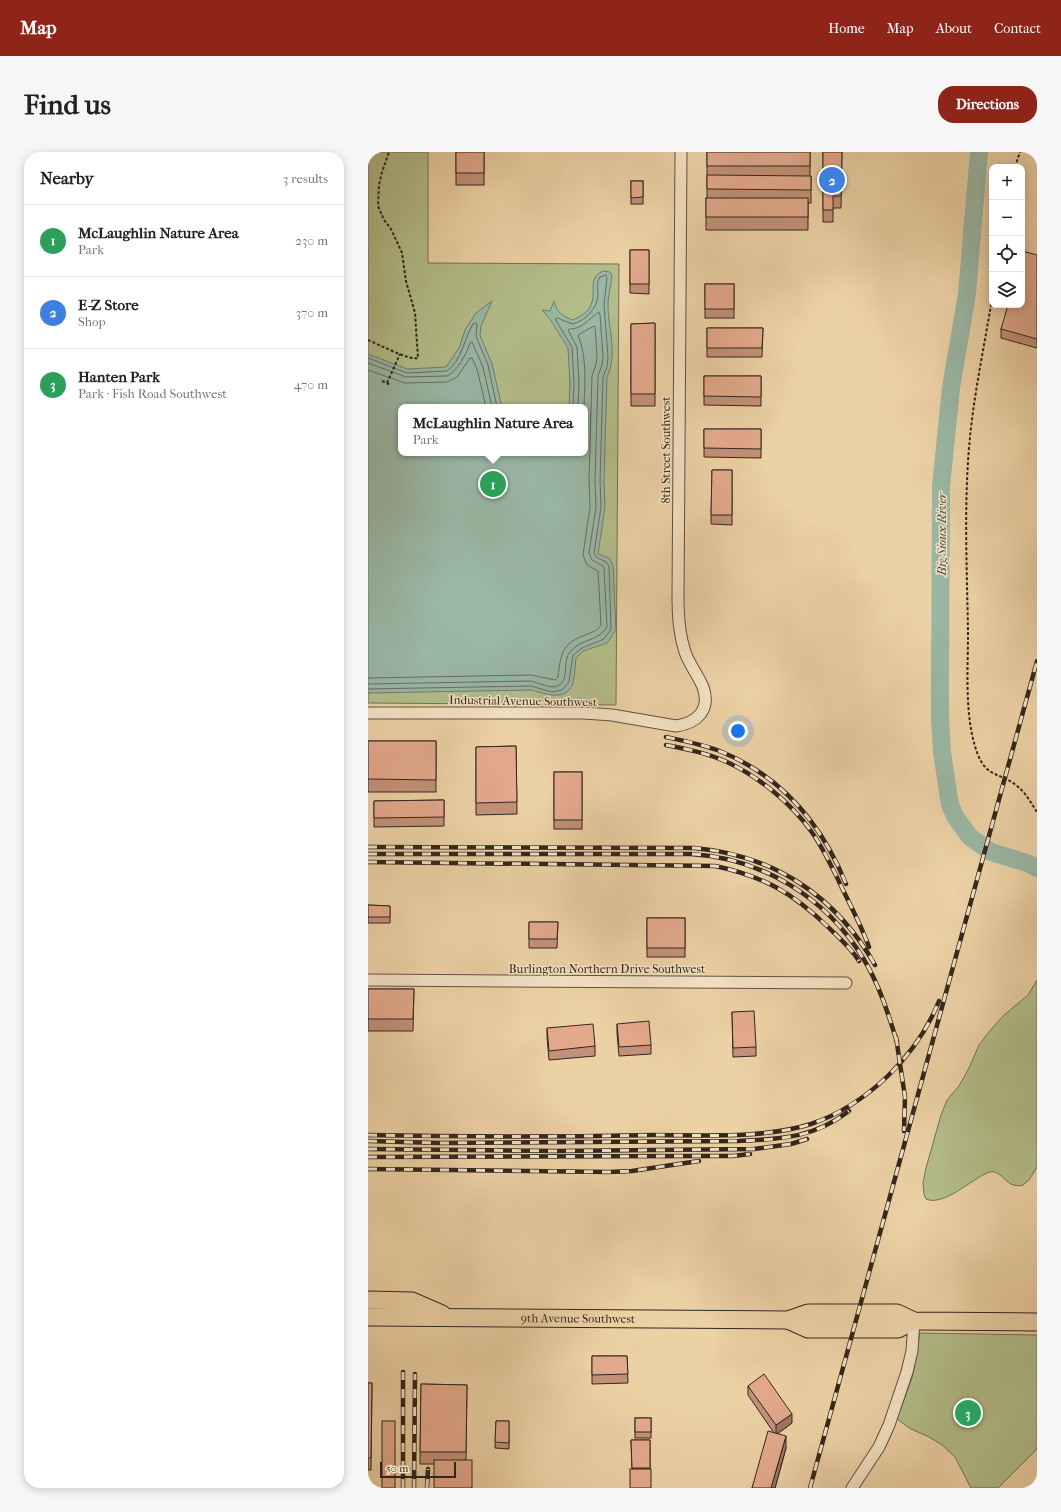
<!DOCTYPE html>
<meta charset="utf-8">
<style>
body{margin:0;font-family:"IM FELL French Canon",serif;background:#f6f6f6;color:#222}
.controls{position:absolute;right:12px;top:12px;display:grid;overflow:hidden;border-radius:8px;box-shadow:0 2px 10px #0003}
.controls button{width:36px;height:36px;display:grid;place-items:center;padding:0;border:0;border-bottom:1px solid #e0e0e0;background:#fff;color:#222;font:20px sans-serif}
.scale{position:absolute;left:12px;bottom:10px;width:76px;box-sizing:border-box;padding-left:4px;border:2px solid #33261d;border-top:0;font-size:11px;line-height:14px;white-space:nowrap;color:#33261d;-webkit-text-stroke:3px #f3e1c4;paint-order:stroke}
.you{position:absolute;left:370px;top:579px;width:14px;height:14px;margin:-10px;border:3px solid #fff;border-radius:50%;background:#1a73e8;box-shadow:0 0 0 6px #1a73e833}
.badge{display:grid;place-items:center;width:26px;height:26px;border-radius:50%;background:#8f2418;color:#fff;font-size:13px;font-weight:700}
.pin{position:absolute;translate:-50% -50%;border:2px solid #fff;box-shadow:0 1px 4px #0006}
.popup{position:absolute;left:30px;top:252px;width:190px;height:52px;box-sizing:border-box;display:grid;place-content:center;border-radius:8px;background:#fff;filter:drop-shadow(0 1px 3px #0005);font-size:13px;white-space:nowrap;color:#767676}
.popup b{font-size:15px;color:#222}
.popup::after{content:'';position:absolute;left:50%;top:100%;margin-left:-8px;border:8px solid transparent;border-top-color:#fff}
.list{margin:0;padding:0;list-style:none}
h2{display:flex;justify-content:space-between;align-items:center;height:52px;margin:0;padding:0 16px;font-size:17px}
h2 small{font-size:13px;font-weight:400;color:#767676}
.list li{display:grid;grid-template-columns:26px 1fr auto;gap:12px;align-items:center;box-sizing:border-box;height:72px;padding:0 16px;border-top:1px solid #e0e0e0}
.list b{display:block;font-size:15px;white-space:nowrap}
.list p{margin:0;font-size:13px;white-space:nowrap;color:#767676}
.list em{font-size:13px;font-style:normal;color:#767676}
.icon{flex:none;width:22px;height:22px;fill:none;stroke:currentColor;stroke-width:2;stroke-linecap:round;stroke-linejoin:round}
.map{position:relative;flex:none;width:669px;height:1336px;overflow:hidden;border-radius:16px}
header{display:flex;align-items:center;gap:24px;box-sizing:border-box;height:56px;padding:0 20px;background:#8f2418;color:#fff}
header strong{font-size:19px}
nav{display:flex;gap:22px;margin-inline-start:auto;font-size:14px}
.intro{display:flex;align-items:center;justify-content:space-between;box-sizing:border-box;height:96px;padding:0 24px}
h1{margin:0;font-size:28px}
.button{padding:10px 18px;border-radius:16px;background:#8f2418;color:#fff;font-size:14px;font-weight:700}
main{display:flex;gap:24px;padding:0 24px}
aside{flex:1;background:#fff;border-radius:16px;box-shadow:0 2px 10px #0003}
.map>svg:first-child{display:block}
.green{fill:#b3bd8a;stroke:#737254;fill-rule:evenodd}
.water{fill:#99b7a5;stroke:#707d6f}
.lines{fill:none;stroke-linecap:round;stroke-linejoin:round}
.shore{stroke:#666e61;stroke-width:1}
.river{stroke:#99b7a5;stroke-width:18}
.street-casing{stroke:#61513f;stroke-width:13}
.primary-casing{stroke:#33261d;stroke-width:19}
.path{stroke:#33261d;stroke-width:2;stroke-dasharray:3 2;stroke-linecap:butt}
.street{stroke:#f3e1c4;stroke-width:11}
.primary{stroke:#ecd1a5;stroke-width:17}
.rail-casing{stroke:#33261d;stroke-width:4.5}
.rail{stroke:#f3e1c4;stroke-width:3;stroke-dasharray:9;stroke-linecap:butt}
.wall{fill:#c39179;stroke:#33261d}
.shaded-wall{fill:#9f7663;stroke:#33261d}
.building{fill:#e3a98d;stroke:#33261d}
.labels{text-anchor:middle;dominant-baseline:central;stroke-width:3;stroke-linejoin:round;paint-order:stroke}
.street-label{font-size:12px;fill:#33261d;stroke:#f3e1c4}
.water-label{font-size:13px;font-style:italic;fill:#4c4a3f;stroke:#f3e1c4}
</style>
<header>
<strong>Map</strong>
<nav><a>Home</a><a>Map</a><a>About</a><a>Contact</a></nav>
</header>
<div class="intro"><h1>Find us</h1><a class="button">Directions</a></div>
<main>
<aside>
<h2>Nearby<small>3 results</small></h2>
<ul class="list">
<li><span class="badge" style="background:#2e9e5b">1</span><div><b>McLaughlin Nature Area</b><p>Park</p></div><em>230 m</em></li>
<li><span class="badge" style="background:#3f7fe0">2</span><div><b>E-Z Store</b><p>Shop</p></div><em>370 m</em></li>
<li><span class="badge" style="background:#2e9e5b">3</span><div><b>Hanten Park</b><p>Park · Fish Road Southwest</p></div><em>470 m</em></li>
</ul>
</aside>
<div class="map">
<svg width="669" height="1336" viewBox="0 0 669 1336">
<rect width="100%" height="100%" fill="#ecd1a5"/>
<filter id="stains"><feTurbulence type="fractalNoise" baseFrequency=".005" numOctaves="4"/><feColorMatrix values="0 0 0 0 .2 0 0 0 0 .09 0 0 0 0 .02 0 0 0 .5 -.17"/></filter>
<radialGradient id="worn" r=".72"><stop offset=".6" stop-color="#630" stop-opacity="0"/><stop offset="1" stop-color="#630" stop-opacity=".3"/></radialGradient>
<!-- green -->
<g class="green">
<path d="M0,0h60v111l191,1 -3,441 -248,-2zM33,255h184v46h-184z"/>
<path d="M669,828v187l-8,13 -6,5c-4,1 -8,1 -12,-1 -8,-4 -13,-16 -24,-11 -15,6 -44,34 -61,26l-2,-5 -1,-11 3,-15 15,-53 6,-15 12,-14 10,-18 10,-23 9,-12 16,-18 24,-20z"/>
<path d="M552,1181l117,2v114l-39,39h-27l-16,-31 -14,-13 -14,-8 -16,-7 -14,-10 15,-41z"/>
</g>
<!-- water -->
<path class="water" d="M235,119l7,1 2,4c-1,9 -4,19 -4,28 0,25 10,50 -1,73l-3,104 1,26 -7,47 11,4 4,7 3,65 -9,13 -24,8 -7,7c-1,8 -1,17 -3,25 -6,19 -28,11 -41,7l-164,3v-339l39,15 39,-2 13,-19 6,-18 11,-17 16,-12 -11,25 -1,9 12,29 10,43h-101v46h184v-46h-16l1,-23 -2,-36 -18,-29 -8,-9 8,1 4,-10c3,12 8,15 19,19 6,-3 14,-7 17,-13 8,-15 -4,-28 13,-36z"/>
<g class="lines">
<!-- shore -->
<g class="shore">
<path d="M0,206l39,15 40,-2c15,-11 17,-32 26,-47l3,-1 1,2 -1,11 12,29 9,42"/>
<path d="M0,211l38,14 41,-1c10,-4 20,-23 23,-33l2,-1 11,25 9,40"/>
<path d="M0,218l37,13 42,-1 10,-5 13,-19h2l5,11 9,38"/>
<path d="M0,526l163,-3 24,5 3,-3c3,-25 4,-34 30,-43 6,-3 9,-3 13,-9l-3,-54 -11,-6 -4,-10 7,-48 -1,-27 3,-104 4,-12 1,-8 -2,-29 -1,-1 -16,9c9,21 7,49 6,72"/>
<path d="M0,532l163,-3c8,2 19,8 27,5 12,-6 4,-26 12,-34 11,-14 28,-10 37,-25l-3,-59 -1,-2 -11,-6 -3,-7 7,-46 -1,-27 3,-104 4,-11 1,-9 -3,-41 -1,-3c-10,6 -16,17 -29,17l-2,1 9,17 2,37 -1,23"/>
<path d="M0,537l163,-3 21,6 10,-2 7,-8 4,-27 9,-7 22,-9 7,-10 -2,-63 -3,-4 -10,-5 -2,-4 7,-46 -1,-26 3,-104 4,-10 1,-10 -4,-53 3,-26 -1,-3 -6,2c-4,6 -2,11 -2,18 -1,14 -12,25 -25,29l-11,-4 -4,-2 -3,1 17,28 2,37 -1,23"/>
</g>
<!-- river -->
<path class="river" d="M611,0l-12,142 -16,94 -10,98 -1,194v40l2,32 8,53 6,13 14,19 21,15 36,11 10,5"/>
<defs>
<g id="street">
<path d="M0,561h216l28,2 64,11c21,-3 35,-16 27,-39 -5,-12 -14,-23 -18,-35 -6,-18 -7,-34 -7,-52l3,-448"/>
<path d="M0,828l478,3"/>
<path d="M484,1336l27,-41 10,-22 18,-53 5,-21 2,-30"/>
</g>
<g id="primary">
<path d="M0,1148l44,1 30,13"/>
<path id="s1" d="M0,1165l420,3 20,-7h89l17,8 123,1"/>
<path d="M420,1168l20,9h90l16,-8"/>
</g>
</defs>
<!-- street casing -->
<use href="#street" class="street-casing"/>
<!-- primary casing -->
<use href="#primary" class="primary-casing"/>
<!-- path -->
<g class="path">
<path d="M647,15l5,-15"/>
<path d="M624,147c-8,49 -19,99 -23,149 -5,61 -2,123 -1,184 0,39 -4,87 10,123 9,23 24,18 39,31 9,7 14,17 20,26"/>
<path d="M0,188c10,4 42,21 50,18l-3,-45 -9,-32 -4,-28 -11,-24 -7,-9 -6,-14 1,-21 3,-13 7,-20"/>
<path d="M14,229l9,4"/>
<path d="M19,231l13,-29"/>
</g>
<!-- street -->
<use href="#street" class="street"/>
<!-- primary -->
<use href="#primary" class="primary"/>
<defs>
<g id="rail">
<path d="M298,585c19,4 39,8 56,15 60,25 100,73 124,132"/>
<path d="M298,593c20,4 41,8 61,17 32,15 63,40 84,69 13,18 23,40 33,61 9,18 18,36 25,55"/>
<path d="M0,695l326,1c80,7 142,48 181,117"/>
<path d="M0,702h323c70,4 135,43 172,104 16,26 25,55 34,84"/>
<path d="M0,710l347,4c48,10 78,27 113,61 11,11 23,21 31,34"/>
<path d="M528,885l9,60 -1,34"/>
<path d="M0,983c95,2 191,2 286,0 50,0 109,4 157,-11 56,-19 106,-68 128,-123"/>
<path d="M0,989l71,2 300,-2c42,-2 75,-3 110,-30"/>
<path d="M0,997l188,2 198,-2 37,-5 16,-5"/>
<path d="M0,1005l333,-1h32l17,-2"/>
<path d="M0,1017l241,3 23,-1 67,-10"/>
<path d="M35,1336v-116"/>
<path d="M46,1336l1,-114"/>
<path d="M59,1336l1,-19"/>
<path d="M442,1336l227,-827"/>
</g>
</defs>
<!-- rail casing -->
<use href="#rail" class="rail-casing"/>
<!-- rail -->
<use href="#rail" class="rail"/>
</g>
<!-- wall -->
<g class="wall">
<rect x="88" y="0" width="28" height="33"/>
<path d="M339,0h103v24h1v27h-3v27h-102v-32h1z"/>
<path d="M455,0h19l-1,56h-8v14h-10z"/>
<rect x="263" y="29" width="12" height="23"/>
<path d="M262,98h19v44l-19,-1z"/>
<path d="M669,103v93l-36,-10v-9z"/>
<rect x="337" y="132" width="29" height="34"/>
<path d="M287,171v83h-24v-82z"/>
<path d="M339,176h56l-1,29h-55z"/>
<path d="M336,224h57v30l-57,-1z"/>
<path d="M336,277h57v29l-57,-1z"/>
<path d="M344,318h20v55l-21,-1z"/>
<rect x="0" y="589" width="68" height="51"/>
<path d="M148,594l1,68 -41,1v-68z"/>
<rect x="186" y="620" width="28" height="57"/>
<path d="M76,648v26l-70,1v-26z"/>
<path d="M0,753l22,1v17h-22z"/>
<rect x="279" y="766" width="38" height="39"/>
<path d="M161,770h29l-1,26h-28z"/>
<path d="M0,837h46l-1,42h-45z"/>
<path d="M364,860l24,35v9l-23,1z"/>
<path d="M249,872l34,21v9l-32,2 -2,-23z"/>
<path d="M179,876l48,18v10l-46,4 -2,-23z"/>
<path d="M224,1204h35l1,27 -36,1z"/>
<path d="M0,1231h4l-1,87h-3z"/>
<path d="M53,1232l46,1 -1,75 -32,4h-14z"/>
<path d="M380,1234l44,37 -14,10 8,15 -11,40h-23l22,-55 -26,-38z"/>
<rect x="267" y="1266" width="16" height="20"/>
<path d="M128,1269h13v28l-14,-1z"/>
<path d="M263,1288h19v29h-18z"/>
</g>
<!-- shaded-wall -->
<g class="shaded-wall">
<path d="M424,1262v9l-16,12v-10z"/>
<path d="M418,1284v12l-11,40h-4z"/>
</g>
<!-- building -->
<g class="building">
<rect x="88" y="0" width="28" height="21"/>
<rect x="339" y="0" width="103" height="14"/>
<path d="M455,0h19l-1,44h-8v14h-10z"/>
<path d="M339,23l104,1v14l-104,-1z"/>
<path d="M263,29h12v16l-12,1z"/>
<rect x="338" y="46" width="102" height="19"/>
<rect x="262" y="98" width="19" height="34"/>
<path d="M654,99l15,4v84l-36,-10 7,-24h14z"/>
<rect x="337" y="132" width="29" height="25"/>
<path d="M287,171v71h-24v-70z"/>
<path d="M339,176h56l-1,20h-55z"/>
<path d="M336,224h57v21l-57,-1z"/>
<path d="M336,277h57v20l-57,-1z"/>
<path d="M344,318h20v45h-21z"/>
<path d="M0,589h68v39l-68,-1z"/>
<path d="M148,594l1,56 -41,1v-56z"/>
<rect x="186" y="620" width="28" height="48"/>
<path d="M76,648v17l-70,1v-17z"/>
<path d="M0,753l22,1v11h-22z"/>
<rect x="279" y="766" width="38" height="30"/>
<path d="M161,770h29l-1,17h-28z"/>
<path d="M0,837h46l-1,30h-45z"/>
<path d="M386,859l2,36 -23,1 -1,-36z"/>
<path d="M281,869l2,24 -32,2 -2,-23z"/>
<path d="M225,872l2,22 -46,5 -2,-23z"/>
<path d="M224,1204h35l1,18 -36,1z"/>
<path d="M396,1222l28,40 -16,11 -28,-39z"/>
<path d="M0,1231h4l-1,75h-3z"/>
<path d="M53,1232l46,1 -1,67h-46z"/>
<rect x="267" y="1266" width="16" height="14"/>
<rect x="14" y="1269" width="13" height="67"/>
<path d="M128,1269h13v22l-14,-1z"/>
<path d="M400,1279l18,5 -15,52h-19z"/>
<path d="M263,1288h19v28h-18z"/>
<rect x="66" y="1308" width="38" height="28"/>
<rect x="262" y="1317" width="21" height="19"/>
</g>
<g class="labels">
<!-- street labels -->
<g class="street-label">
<text transform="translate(298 298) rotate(-90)">8th Street Southwest</text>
<text transform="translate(155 549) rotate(1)">Industrial Avenue Southwest</text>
<text x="239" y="817">Burlington Northern Drive Southwest</text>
<text stroke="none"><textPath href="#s1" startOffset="210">9th Avenue Southwest</textPath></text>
</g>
<!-- water labels -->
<g class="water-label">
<text transform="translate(573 382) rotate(-90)">Big Sioux River</text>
</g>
</g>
<rect width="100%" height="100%" filter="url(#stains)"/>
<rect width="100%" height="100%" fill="url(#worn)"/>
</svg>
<div class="controls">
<button>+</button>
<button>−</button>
<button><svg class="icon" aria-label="locate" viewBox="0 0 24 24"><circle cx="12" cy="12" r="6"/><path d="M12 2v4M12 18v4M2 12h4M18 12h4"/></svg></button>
<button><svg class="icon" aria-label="layers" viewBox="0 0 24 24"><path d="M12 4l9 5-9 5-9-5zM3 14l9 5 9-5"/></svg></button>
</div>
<div class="scale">50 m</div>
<div class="you"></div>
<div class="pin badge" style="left:125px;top:332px;background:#2e9e5b">1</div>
<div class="popup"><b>McLaughlin Nature Area</b>Park</div>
<div class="pin badge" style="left:464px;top:28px;background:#3f7fe0">2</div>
<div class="pin badge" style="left:600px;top:1261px;background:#2e9e5b">3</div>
</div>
</main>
